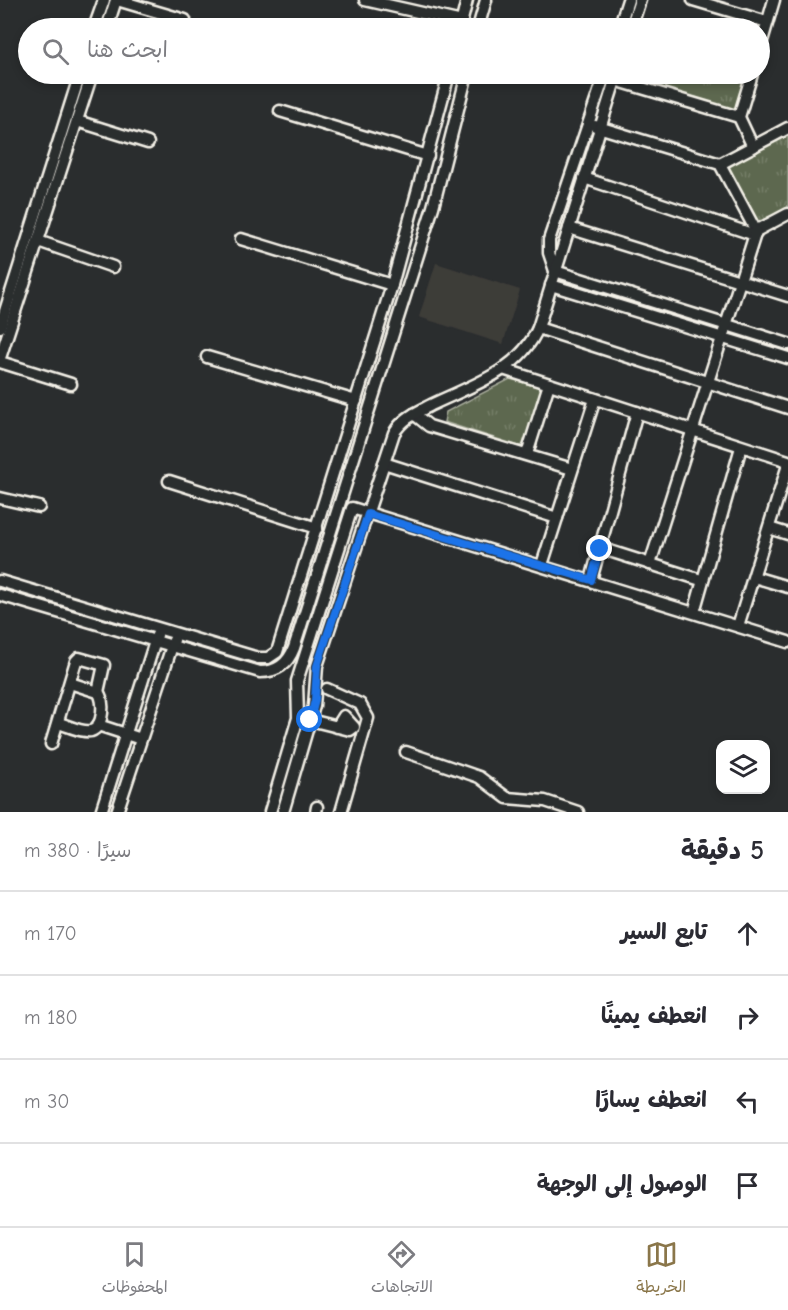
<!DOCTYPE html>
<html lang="ar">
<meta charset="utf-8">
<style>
body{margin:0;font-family:"Comic Neue","Playpen Sans Arabic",sans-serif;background:#f2f2f3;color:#2b2b33;direction:rtl}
.controls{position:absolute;right:18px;bottom:18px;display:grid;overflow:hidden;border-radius:12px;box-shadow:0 3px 9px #0003}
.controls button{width:54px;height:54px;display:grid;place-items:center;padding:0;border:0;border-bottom:2px solid #e1e1e2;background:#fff;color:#2b2b33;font:30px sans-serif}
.stop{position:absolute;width:18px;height:18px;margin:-14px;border:4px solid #1a73e8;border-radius:50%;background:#fff}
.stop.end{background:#1a73e8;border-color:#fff;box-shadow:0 2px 6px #0008}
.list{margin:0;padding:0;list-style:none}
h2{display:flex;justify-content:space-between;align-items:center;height:78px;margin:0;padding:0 24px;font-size:26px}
h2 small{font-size:20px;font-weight:400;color:#7c7c81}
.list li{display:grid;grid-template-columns:39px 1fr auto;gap:18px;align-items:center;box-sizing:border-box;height:84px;padding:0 24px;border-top:2px solid #e1e1e2}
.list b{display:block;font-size:22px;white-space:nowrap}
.list em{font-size:20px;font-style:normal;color:#7c7c81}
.icon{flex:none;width:33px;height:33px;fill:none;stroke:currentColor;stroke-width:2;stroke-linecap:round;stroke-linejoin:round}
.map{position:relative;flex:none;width:788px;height:812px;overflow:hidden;direction:ltr}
.search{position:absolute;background:#fff;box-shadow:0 3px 9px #0003;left:18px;right:18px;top:18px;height:66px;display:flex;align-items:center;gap:15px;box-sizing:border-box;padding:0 21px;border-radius:33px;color:#7c7c81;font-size:22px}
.sheet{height:414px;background:#fff}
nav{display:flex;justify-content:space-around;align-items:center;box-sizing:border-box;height:84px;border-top:2px solid #e1e1e2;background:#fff;font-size:16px;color:#7c7c81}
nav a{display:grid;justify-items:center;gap:3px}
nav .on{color:#8a764a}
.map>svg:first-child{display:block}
.built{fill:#3e3c39}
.grass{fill:url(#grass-tufts);stroke:#a8ac9c;stroke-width:1.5}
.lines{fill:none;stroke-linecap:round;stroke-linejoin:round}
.minor-casing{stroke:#f4f1e8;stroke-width:15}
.minor{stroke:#2a2d2e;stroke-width:10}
.route{stroke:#1a73e8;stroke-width:8}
</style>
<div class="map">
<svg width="788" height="812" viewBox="0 0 788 812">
<defs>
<pattern id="grass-tufts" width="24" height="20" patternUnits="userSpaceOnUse" patternTransform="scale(1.5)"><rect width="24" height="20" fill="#5d684f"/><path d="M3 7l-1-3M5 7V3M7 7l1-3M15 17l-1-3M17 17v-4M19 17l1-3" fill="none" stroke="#757e68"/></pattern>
</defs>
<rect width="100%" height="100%" fill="#2a2d2e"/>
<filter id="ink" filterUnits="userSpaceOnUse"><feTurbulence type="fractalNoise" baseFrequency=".0167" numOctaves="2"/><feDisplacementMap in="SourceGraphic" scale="12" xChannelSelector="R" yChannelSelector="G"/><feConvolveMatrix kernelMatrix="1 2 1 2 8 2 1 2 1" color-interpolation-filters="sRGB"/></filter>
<g filter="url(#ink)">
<!-- built -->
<path class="built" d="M436,263l84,27 -17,54 -84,-27z"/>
<!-- grass -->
<g class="grass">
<path d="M617,74h135l-13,43 -124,-37z"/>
<path d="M788,128v86l-32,17 -36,-67z"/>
<path d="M510,379l29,8 3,4 -16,54 -7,1 -75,-24 2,-10z"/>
</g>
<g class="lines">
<defs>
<g id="minor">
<path d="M117,0l68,20"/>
<path d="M365,0l97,22"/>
<path d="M693,0l74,22"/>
<path d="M94,28l10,-28"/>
<path d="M107,28l9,-28"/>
<path d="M460,28l7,-28"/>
<path d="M478,28l8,-28"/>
<path d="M619,28l9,-28"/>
<path d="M631,28l9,-28"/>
<path d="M760,48l14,-48"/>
<path d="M605,74l-56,166v13l6,18 233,73"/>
<path d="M752,74l-13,43 14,30"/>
<path d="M615,80l124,37"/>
<path d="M280,111l148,45"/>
<path d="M77,121l71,22"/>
<path d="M595,126l125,38 36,67 32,-17"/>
<path d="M720,164l68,-36"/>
<path d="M584,178l171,57"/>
<path d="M569,228l219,68"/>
<path d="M241,239l151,46"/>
<path d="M38,241l75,26"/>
<path d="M551,285l237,73"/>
<path d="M0,327l80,-253"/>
<path d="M538,328l250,80"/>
<path d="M207,357l149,44"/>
<path d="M0,358l92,-284"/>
<path d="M0,362l71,22"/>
<path d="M503,369l285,92"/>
<path d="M414,414l15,12 143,43"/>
<path d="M527,454l22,-70"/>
<path d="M384,463l173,55"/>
<path d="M169,481l148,47"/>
<path d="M0,498l39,9"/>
<path d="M769,528l19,6"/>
<path d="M600,548l101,32"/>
<path d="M650,564l106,-333"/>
<path d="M542,565l53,-166"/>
<path d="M754,577l34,10"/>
<path d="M591,580l46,-168"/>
<path d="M0,581l258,77h10l9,-6 115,-367 57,-211"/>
<path d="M0,595l260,77c16,0 28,-8 34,-24l139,-441 34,-133"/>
<path d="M694,612l47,-165"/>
<path d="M738,626l50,-161"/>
<path d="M327,689l33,15 8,14 -27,94"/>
<path d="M310,720l40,10 4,-3 -10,-11 -7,11"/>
<path d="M58,723c9,2 24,10 33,8 13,-4 14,-31 7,-39l-28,-9"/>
<path d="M98,725l43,14"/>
<path d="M51,744l25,-83 3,-3 25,7 -6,27"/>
<path d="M406,752l73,25 28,21 38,3 33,11"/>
<path d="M101,812l56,-177"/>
<path d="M117,812l57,-172"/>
<path d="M270,812l28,-94 -1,-37 55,-173 436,134"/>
<path d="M283,812l31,-106 3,-40 77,-233c9,-15 22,-20 37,-28 39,-19 88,-33 107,-77l79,-254"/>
<path d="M316,812l1,-5"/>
</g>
</defs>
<!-- minor casing -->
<use href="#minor" class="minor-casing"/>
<!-- minor -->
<use href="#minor" class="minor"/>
</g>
</g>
<g class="lines" filter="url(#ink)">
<!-- route -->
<path class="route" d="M310,720l5,-20 2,-34 51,-152 223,66 9,-31"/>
</g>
</svg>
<div class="controls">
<button><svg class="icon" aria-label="layers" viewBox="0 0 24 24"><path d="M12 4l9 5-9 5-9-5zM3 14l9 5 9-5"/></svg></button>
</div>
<div class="stop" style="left:310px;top:720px"></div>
<div class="stop end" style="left:600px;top:549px"></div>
<div class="search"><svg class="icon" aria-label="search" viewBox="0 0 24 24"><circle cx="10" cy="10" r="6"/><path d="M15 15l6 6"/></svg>ابحث هنا</div>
</div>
<section class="sheet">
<h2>5 دقيقة<small>سيرًا · 380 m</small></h2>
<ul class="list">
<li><svg class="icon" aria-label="ahead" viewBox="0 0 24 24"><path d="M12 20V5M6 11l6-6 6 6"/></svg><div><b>تابع السير</b></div><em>170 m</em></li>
<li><svg class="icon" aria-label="right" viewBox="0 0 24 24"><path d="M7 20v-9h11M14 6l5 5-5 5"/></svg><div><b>انعطف يمينًا</b></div><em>180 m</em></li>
<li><svg class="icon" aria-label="left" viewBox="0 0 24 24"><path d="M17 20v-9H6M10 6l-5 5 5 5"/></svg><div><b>انعطف يسارًا</b></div><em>30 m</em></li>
<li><svg class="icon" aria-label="arrive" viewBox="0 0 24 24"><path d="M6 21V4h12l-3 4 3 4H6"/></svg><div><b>الوصول إلى الوجهة</b></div></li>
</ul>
</section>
<nav>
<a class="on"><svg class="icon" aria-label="map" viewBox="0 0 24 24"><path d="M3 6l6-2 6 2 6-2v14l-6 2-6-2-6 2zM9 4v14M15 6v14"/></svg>الخريطة</a>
<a><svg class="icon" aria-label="directions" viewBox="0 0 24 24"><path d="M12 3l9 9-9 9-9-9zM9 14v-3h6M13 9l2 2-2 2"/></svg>الاتجاهات</a>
<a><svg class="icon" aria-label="saved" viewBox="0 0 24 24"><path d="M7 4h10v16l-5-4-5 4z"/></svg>المحفوظات</a>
</nav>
